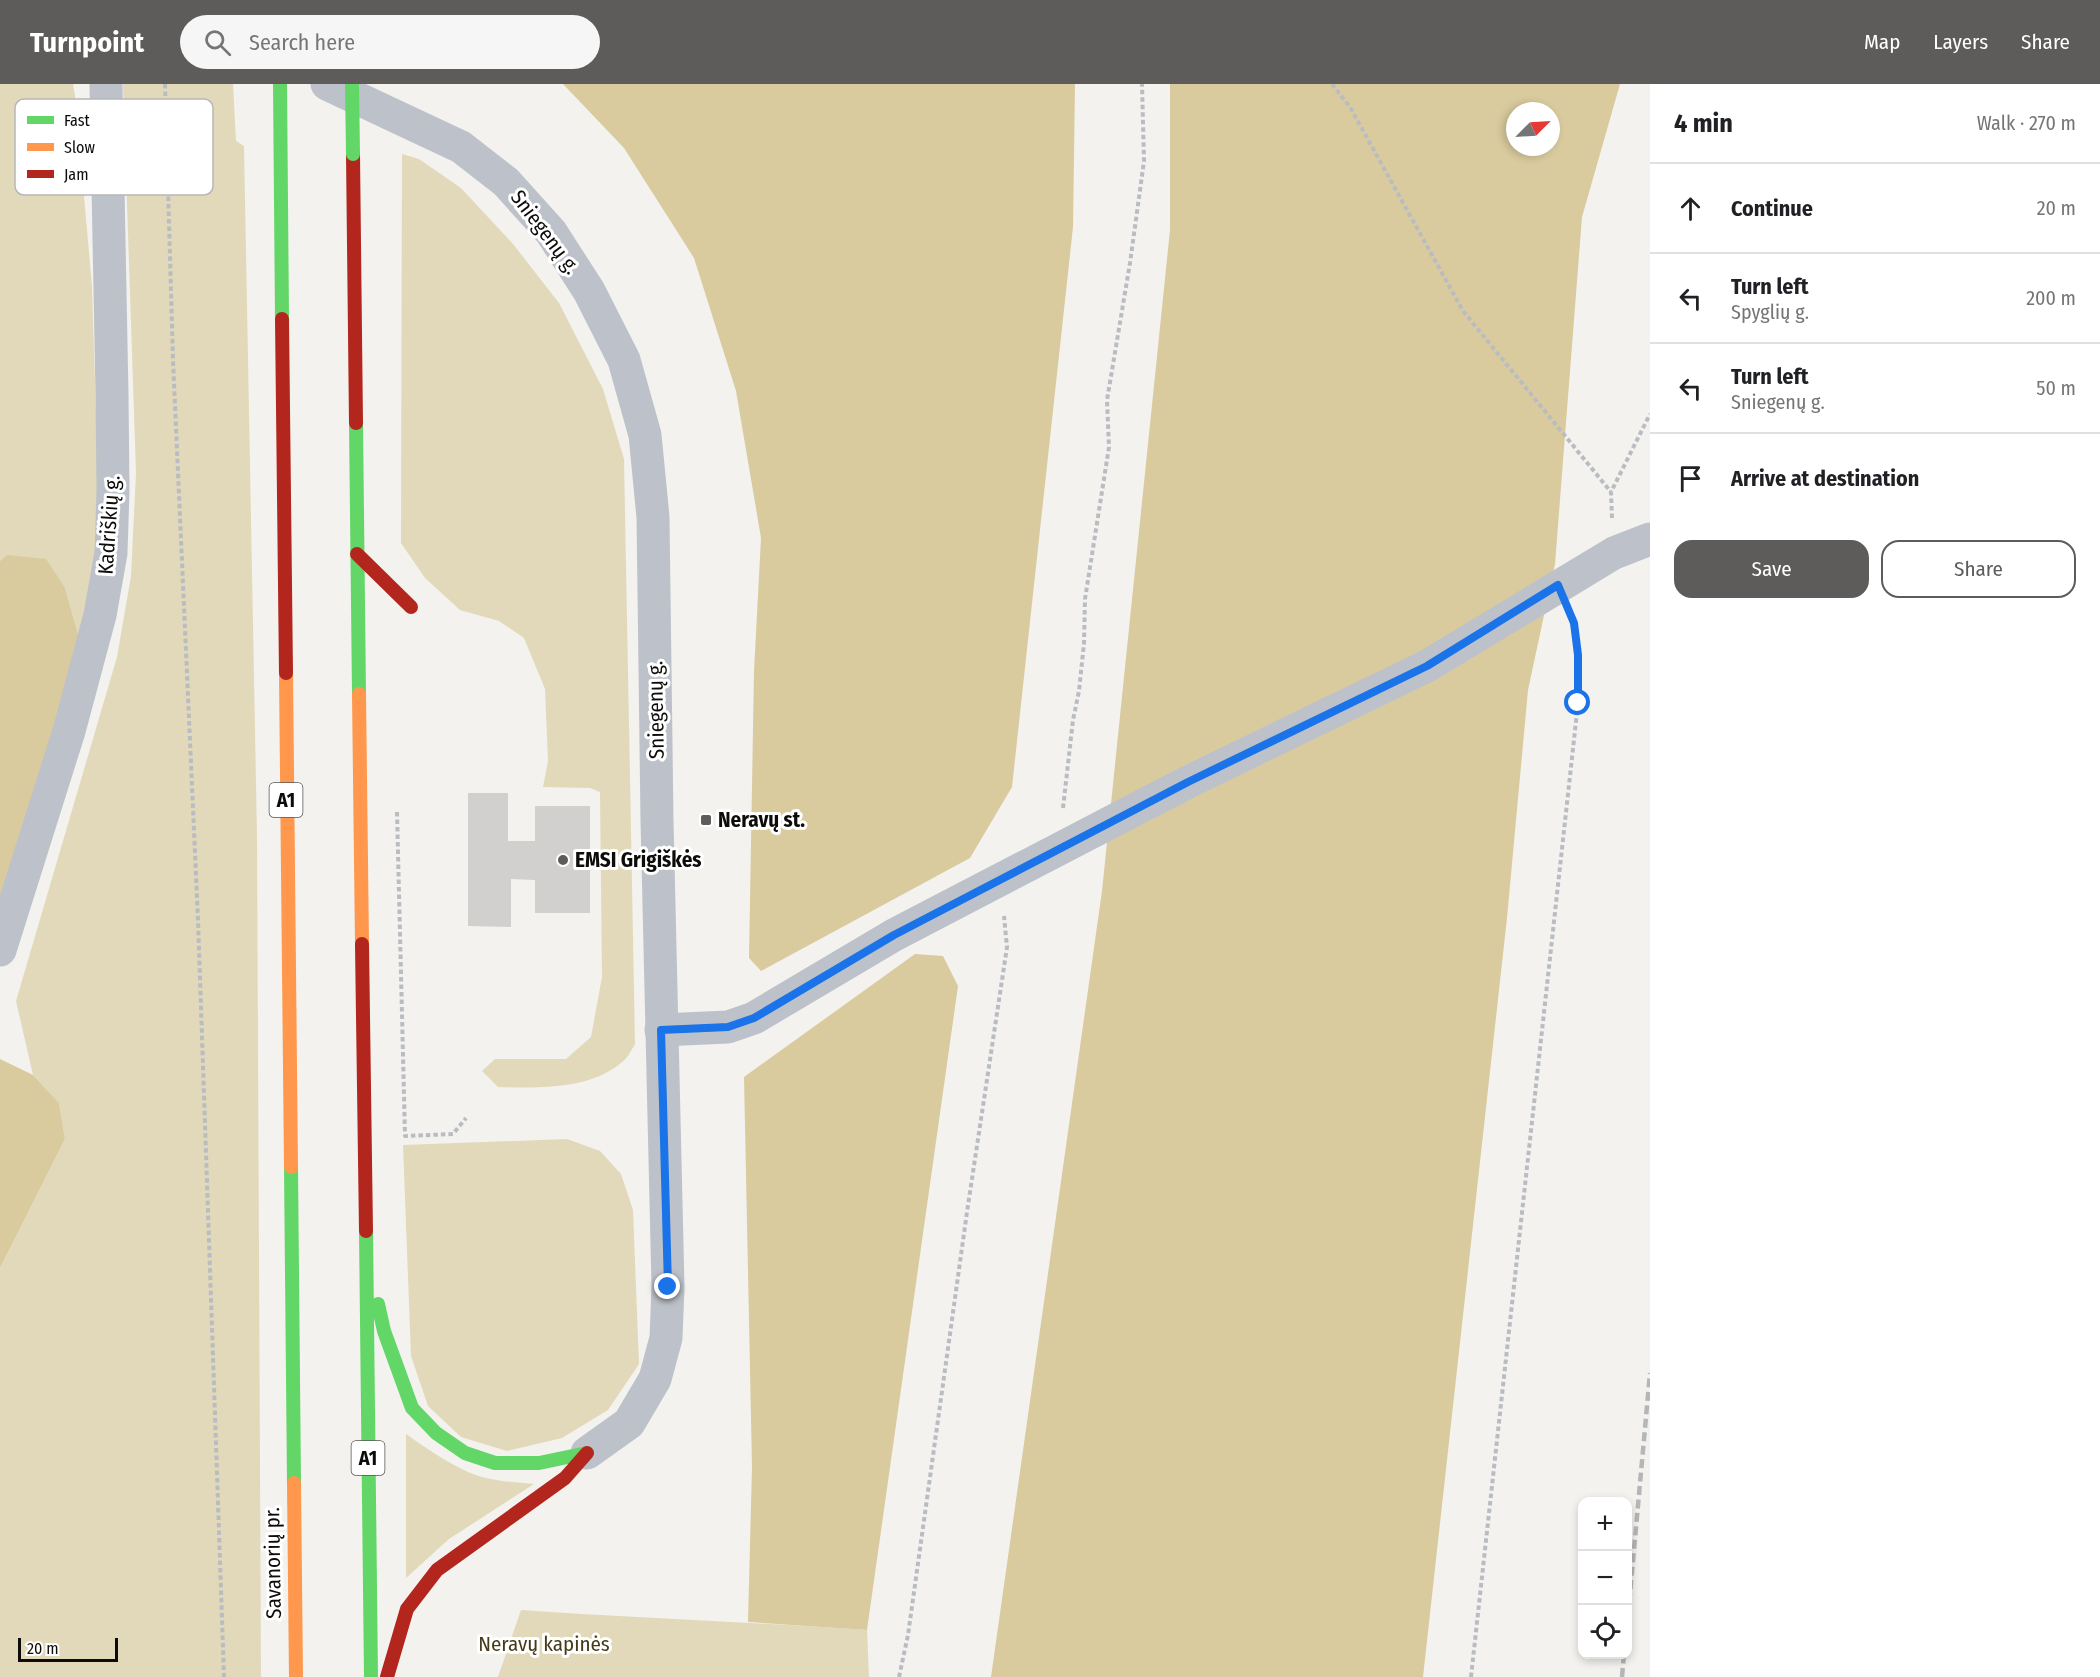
<!DOCTYPE html>
<meta charset="utf-8">
<style>
body{margin:0;font-family:"Fira Sans Condensed",sans-serif;background:#f6f6f6;color:#202124}
.controls{position:absolute;right:18px;bottom:18px;display:grid;overflow:hidden;border-radius:12px;box-shadow:0 3px 9px #0003}
.controls button{width:54px;height:54px;display:grid;place-items:center;padding:0;border:0;border-bottom:2px solid #e0e0e0;background:#fff;color:#202124;font:30px sans-serif}
.compass{position:absolute;left:1506px;top:18px;width:54px;height:54px;border-radius:50%;background:#fff;box-shadow:0 3px 9px #0003;rotate:66deg}
.scale{position:absolute;left:18px;bottom:15px;width:100px;box-sizing:border-box;padding-left:6px;border:3px solid #0d0c0a;border-top:0;font-size:16px;line-height:21px;white-space:nowrap;color:#0d0c0a;-webkit-text-stroke:4px #fff;paint-order:stroke}
.stop{position:absolute;width:18px;height:18px;margin:-14px;border:4px solid #1a73e8;border-radius:50%;background:#fff}
.stop.end{background:#1a73e8;border-color:#fff;box-shadow:0 2px 6px #0008}
.list{margin:0;padding:0;list-style:none}
h2{display:flex;justify-content:space-between;align-items:center;height:78px;margin:0;padding:0 24px;font-size:26px}
h2 small{font-size:20px;font-weight:400;color:#757577}
.list li{display:grid;grid-template-columns:39px 1fr auto;gap:18px;align-items:center;box-sizing:border-box;height:90px;padding:0 24px;border-top:2px solid #e0e0e0}
.list b{display:block;font-size:22px;white-space:nowrap}
.list p{margin:0;font-size:20px;white-space:nowrap;color:#757577}
.list em{font-size:20px;font-style:normal;color:#757577}
.actions{display:flex;gap:12px;padding:18px 24px}
.actions a{flex:1;padding:14px 0;border:2px solid #5e5c5a;border-radius:18px;text-align:center;font-size:21px;color:#5e5c5a}
.actions .main{background:#5e5c5a;color:#fff}
.icon{flex:none;width:33px;height:33px;fill:none;stroke:currentColor;stroke-width:2;stroke-linecap:round;stroke-linejoin:round}
.map{position:relative;flex:none;width:1650px;height:1593px;overflow:hidden}
header{display:flex;align-items:center;gap:36px;box-sizing:border-box;height:84px;padding:0 30px;background:#5e5c5a;color:#fff}
header strong{font-size:28px}
nav{display:flex;gap:33px;margin-inline-start:auto;font-size:21px}
.search{width:420px;height:54px;background:#f6f6f6;display:flex;align-items:center;gap:15px;box-sizing:border-box;padding:0 21px;border-radius:33px;color:#757577;font-size:22px}
main{display:flex}
aside{flex:1;background:#fff}
.map>svg:first-child{display:block}
.green{fill:#e2d9ba}
.forest{fill:#d9cb9e;fill-rule:evenodd}
.building{fill:#d1d0ce}
.lines{fill:none;stroke-linecap:round;stroke-linejoin:round}
.path{stroke:#b9bcc1;stroke-width:4;stroke-dasharray:4.5 3;stroke-linecap:butt}
.street{stroke:#bdc2ca;stroke-width:33}
.fast{stroke:#63d668;stroke-width:14}
.slow{stroke:#ff974d;stroke-width:14}
.jam{stroke:#b3261e;stroke-width:14}
.rail{stroke:#b4b6b8;stroke-width:4.5;stroke-dasharray:9 4.5;stroke-linecap:butt}
.fast-bridge{stroke:#63d668;stroke-width:14}
.route{stroke:#1a73e8;stroke-width:8}
.poi-dot{fill:#5e5c5a;stroke:#fff;stroke-width:2}
.labels{text-anchor:middle;dominant-baseline:central;stroke-width:6;stroke-linejoin:round;paint-order:stroke}
.shield{fill:#fff;stroke:#565554;stroke-width:1.5}
.shield-label{font-size:20px;font-weight:bold;fill:#0d0c0a}
.street-label{font-size:21px;fill:#0d0c0a;stroke:#fff}
.poi-label{font-size:21px;font-weight:bold;fill:#0d0c0a;stroke:#fff;text-anchor:start}
.park-label{font-size:21px;fill:#463b19;stroke:#fff}
.key{fill:#fff;stroke:#b6b6b6;stroke-width:1.5}
.key-label{font-size:16px;fill:#0d0c0a}
</style>
<header>
<strong>Turnpoint</strong>
<div class="search"><svg class="icon" aria-label="search" viewBox="0 0 24 24"><circle cx="10" cy="10" r="6"/><path d="M15 15l6 6"/></svg>Search here</div>
<nav><a>Map</a><a>Layers</a><a>Share</a></nav>
</header>
<main>
<div class="map">
<svg width="1650" height="1593" viewBox="0 0 1650 1593">
<rect width="100%" height="100%" fill="#f3f2ef"/>
<!-- green -->
<g class="green">
<path d="M0,0h73l2,12 17,190 7,226 -7,77 -12,52 -15,-53 -58,-33 -7,6z"/>
<path d="M123,0h110l3,57 8,5 13,691 4,840h-261v-409l65,-129 -6,-36 -26,-28 -17,-74 101,-344 14,-81 5,-103z"/>
<path d="M402,70l17,5 42,29 52,56 46,59 44,86 21,70 11,585c-4,7 -8,15 -14,19 -32,27 -84,25 -123,24l-16,-16 13,-12h71l25,-22 11,-60 -2,-185 -10,-4 -47,-1 5,-26 -3,-72 -21,-51 -25,-17 -39,-11 -35,-32 -24,-35z"/>
<path d="M567,1055l33,12 21,23 12,36 6,154 -31,46 -46,28 -55,13 -46,-14 -33,-31 -17,-50 -8,-211z"/>
<path d="M406,1350c20,14 40,28 62,38 20,9 44,10 66,12l-85,55 -43,39z"/>
<path d="M521,1526c115,8 231,12 346,20l2,47h-371z"/>
</g>
<!-- forest -->
<g class="forest">
<path d="M563,0h512l-2,143 -61,560 -42,71 -209,113 -12,-13 5,-287 7,-133 -25,-147 -42,-133 -70,-110z"/>
<path d="M1170,0h450l-38,133 -27,347 -27,126 -21,228 -84,759h-432l111,-786 68,-661zM1515,27h36v36h-36z"/>
<path d="M7,471l39,4 19,29 15,53 -80,268v-348z"/>
<path d="M915,870l28,2 15,30 -91,644 -119,-8 4,-155 -8,-390z"/>
<path d="M0,975l33,16 26,28 6,36 -65,129z"/>
</g>
<!-- building -->
<path class="building" d="M468,709h40v48h27v-35h55v107h-55v-33l-24,-1v48l-43,-1z"/>
<g class="lines">
<!-- path -->
<g class="path">
<path d="M165,0l8,276 25,560 26,757"/>
<path d="M1332,0l18,23 113,204 148,181"/>
<path d="M1612,434l-1,-26 39,-78"/>
<path d="M1063,724l10,-88 6,-29 5,-48 1,-44 24,-152 -2,-47 23,-137 14,-102 -2,-77"/>
<path d="M397,728l8,324 48,-2 13,-16"/>
<path d="M899,1593l9,-42 59,-423 40,-265 -3,-31"/>
<path d="M1471,1593l107,-974v-48l-7,-38"/>
</g>
<!-- street -->
<g class="street">
<path d="M327,0l134,63 45,35 45,50 38,59 35,69 21,75 8,82 4,303 11,467 -2,51 -11,41 -26,44 -42,30"/>
<path d="M0,866l69,-219 31,-116 11,-62 2,-63 -1,-95 -6,-311"/>
<path d="M661,946l67,-3 26,-9 140,-83 294,-153 239,-116 187,-113 36,-14"/>
</g>
<!-- fast -->
<g class="fast">
<path d="M280,0l2,235"/>
<path d="M356,339l3,271"/>
<path d="M291,1083l3,316"/>
<path d="M366,1147l5,446"/>
<path d="M378,1220l6,27 28,77 24,25 29,20 30,10h44l48,-10"/>
</g>
<!-- slow -->
<g class="slow">
<path d="M286,589l5,494"/>
<path d="M359,610l3,250"/>
<path d="M294,1399l2,194"/>
</g>
<!-- jam -->
<g class="jam">
<path d="M353,70l3,269"/>
<path d="M282,235l4,354"/>
<path d="M357,470l54,53"/>
<path d="M362,860l4,287"/>
<path d="M387,1593l20,-68 30,-39 128,-92 22,-25"/>
</g>
<!-- rail -->
<g class="rail">
<path d="M1628,1532l22,-243"/>
<path d="M1622,1593l2,-23"/>
</g>
<!-- fast-bridge -->
<path class="fast-bridge" d="M352,0l1,70"/>
</g>
<g class="lines">
<!-- route -->
<path class="route" d="M668,1203l-7,-257 67,-3 26,-9 140,-83 294,-153 239,-116 131,-81 16,38 4,32v48"/>
</g>
<!-- markers -->
<g class="poi-dot">
<rect x="700" y="730" width="12" height="12" rx="3"/>
<circle cx="563" cy="776" r="6"/>
</g>
<g class="labels">
<!-- shield labels -->
<g class="shield">
<rect x="269.5" y="699" width="33" height="34" rx="4.5"/>
<rect x="351.5" y="1357" width="33" height="34" rx="4.5"/>
</g>
<g class="shield-label">
<text x="286" y="716">A1</text>
<text x="368" y="1374">A1</text>
</g>
<!-- street labels -->
<g class="street-label">
<text transform="translate(545 148) rotate(53)">Sniegenų g.</text>
<text transform="translate(109 441) rotate(-86)">Kadriškių g.</text>
<text transform="translate(656 626) rotate(-91)">Sniegenų g.</text>
<text transform="translate(273 1479) rotate(-91)">Savanorių pr.</text>
</g>
<!-- poi labels -->
<g class="poi-label">
<text x="718" y="736">Neravų st.</text>
<text x="575" y="776">EMSI Grigiškės</text>
</g>
<!-- park labels -->
<g class="park-label">
<text x="544" y="1560">Neravų kapinės</text>
</g>
</g>
<!-- legend -->
<rect x="15" y="15" width="198" height="96" rx="9" class="key"/>
<rect x="27" y="32" width="27" height="8" fill="#63d668"/>
<rect x="27" y="59" width="27" height="8" fill="#ff974d"/>
<rect x="27" y="86" width="27" height="8" fill="#b3261e"/>
<g class="key-label">
<text x="64" y="42">Fast</text>
<text x="64" y="69">Slow</text>
<text x="64" y="96">Jam</text>
</g>
</svg>
<div class="controls">
<button>+</button>
<button>−</button>
<button><svg class="icon" aria-label="locate" viewBox="0 0 24 24"><circle cx="12" cy="12" r="6"/><path d="M12 2v4M12 18v4M2 12h4M18 12h4"/></svg></button>
</div>
<svg class="compass" viewBox="-18 -18 36 36"><path d="M0-13l5 13h-10z" fill="#e53935"/><path d="M0 13l5-13h-10z" fill="#757577"/></svg>
<div class="scale">20 m</div>
<div class="stop" style="left:1578px;top:619px"></div>
<div class="stop end" style="left:668px;top:1203px"></div>
</div>
<aside>
<h2>4 min<small>Walk · 270 m</small></h2>
<ul class="list">
<li><svg class="icon" aria-label="ahead" viewBox="0 0 24 24"><path d="M12 20V5M6 11l6-6 6 6"/></svg><div><b>Continue</b></div><em>20 m</em></li>
<li><svg class="icon" aria-label="left" viewBox="0 0 24 24"><path d="M17 20v-9H6M10 6l-5 5 5 5"/></svg><div><b>Turn left</b><p>Spyglių g.</p></div><em>200 m</em></li>
<li><svg class="icon" aria-label="left" viewBox="0 0 24 24"><path d="M17 20v-9H6M10 6l-5 5 5 5"/></svg><div><b>Turn left</b><p>Sniegenų g.</p></div><em>50 m</em></li>
<li><svg class="icon" aria-label="arrive" viewBox="0 0 24 24"><path d="M6 21V4h12l-3 4 3 4H6"/></svg><div><b>Arrive at destination</b></div></li>
</ul>
<div class="actions"><a class="main">Save</a><a>Share</a></div>
</aside>
</main>
